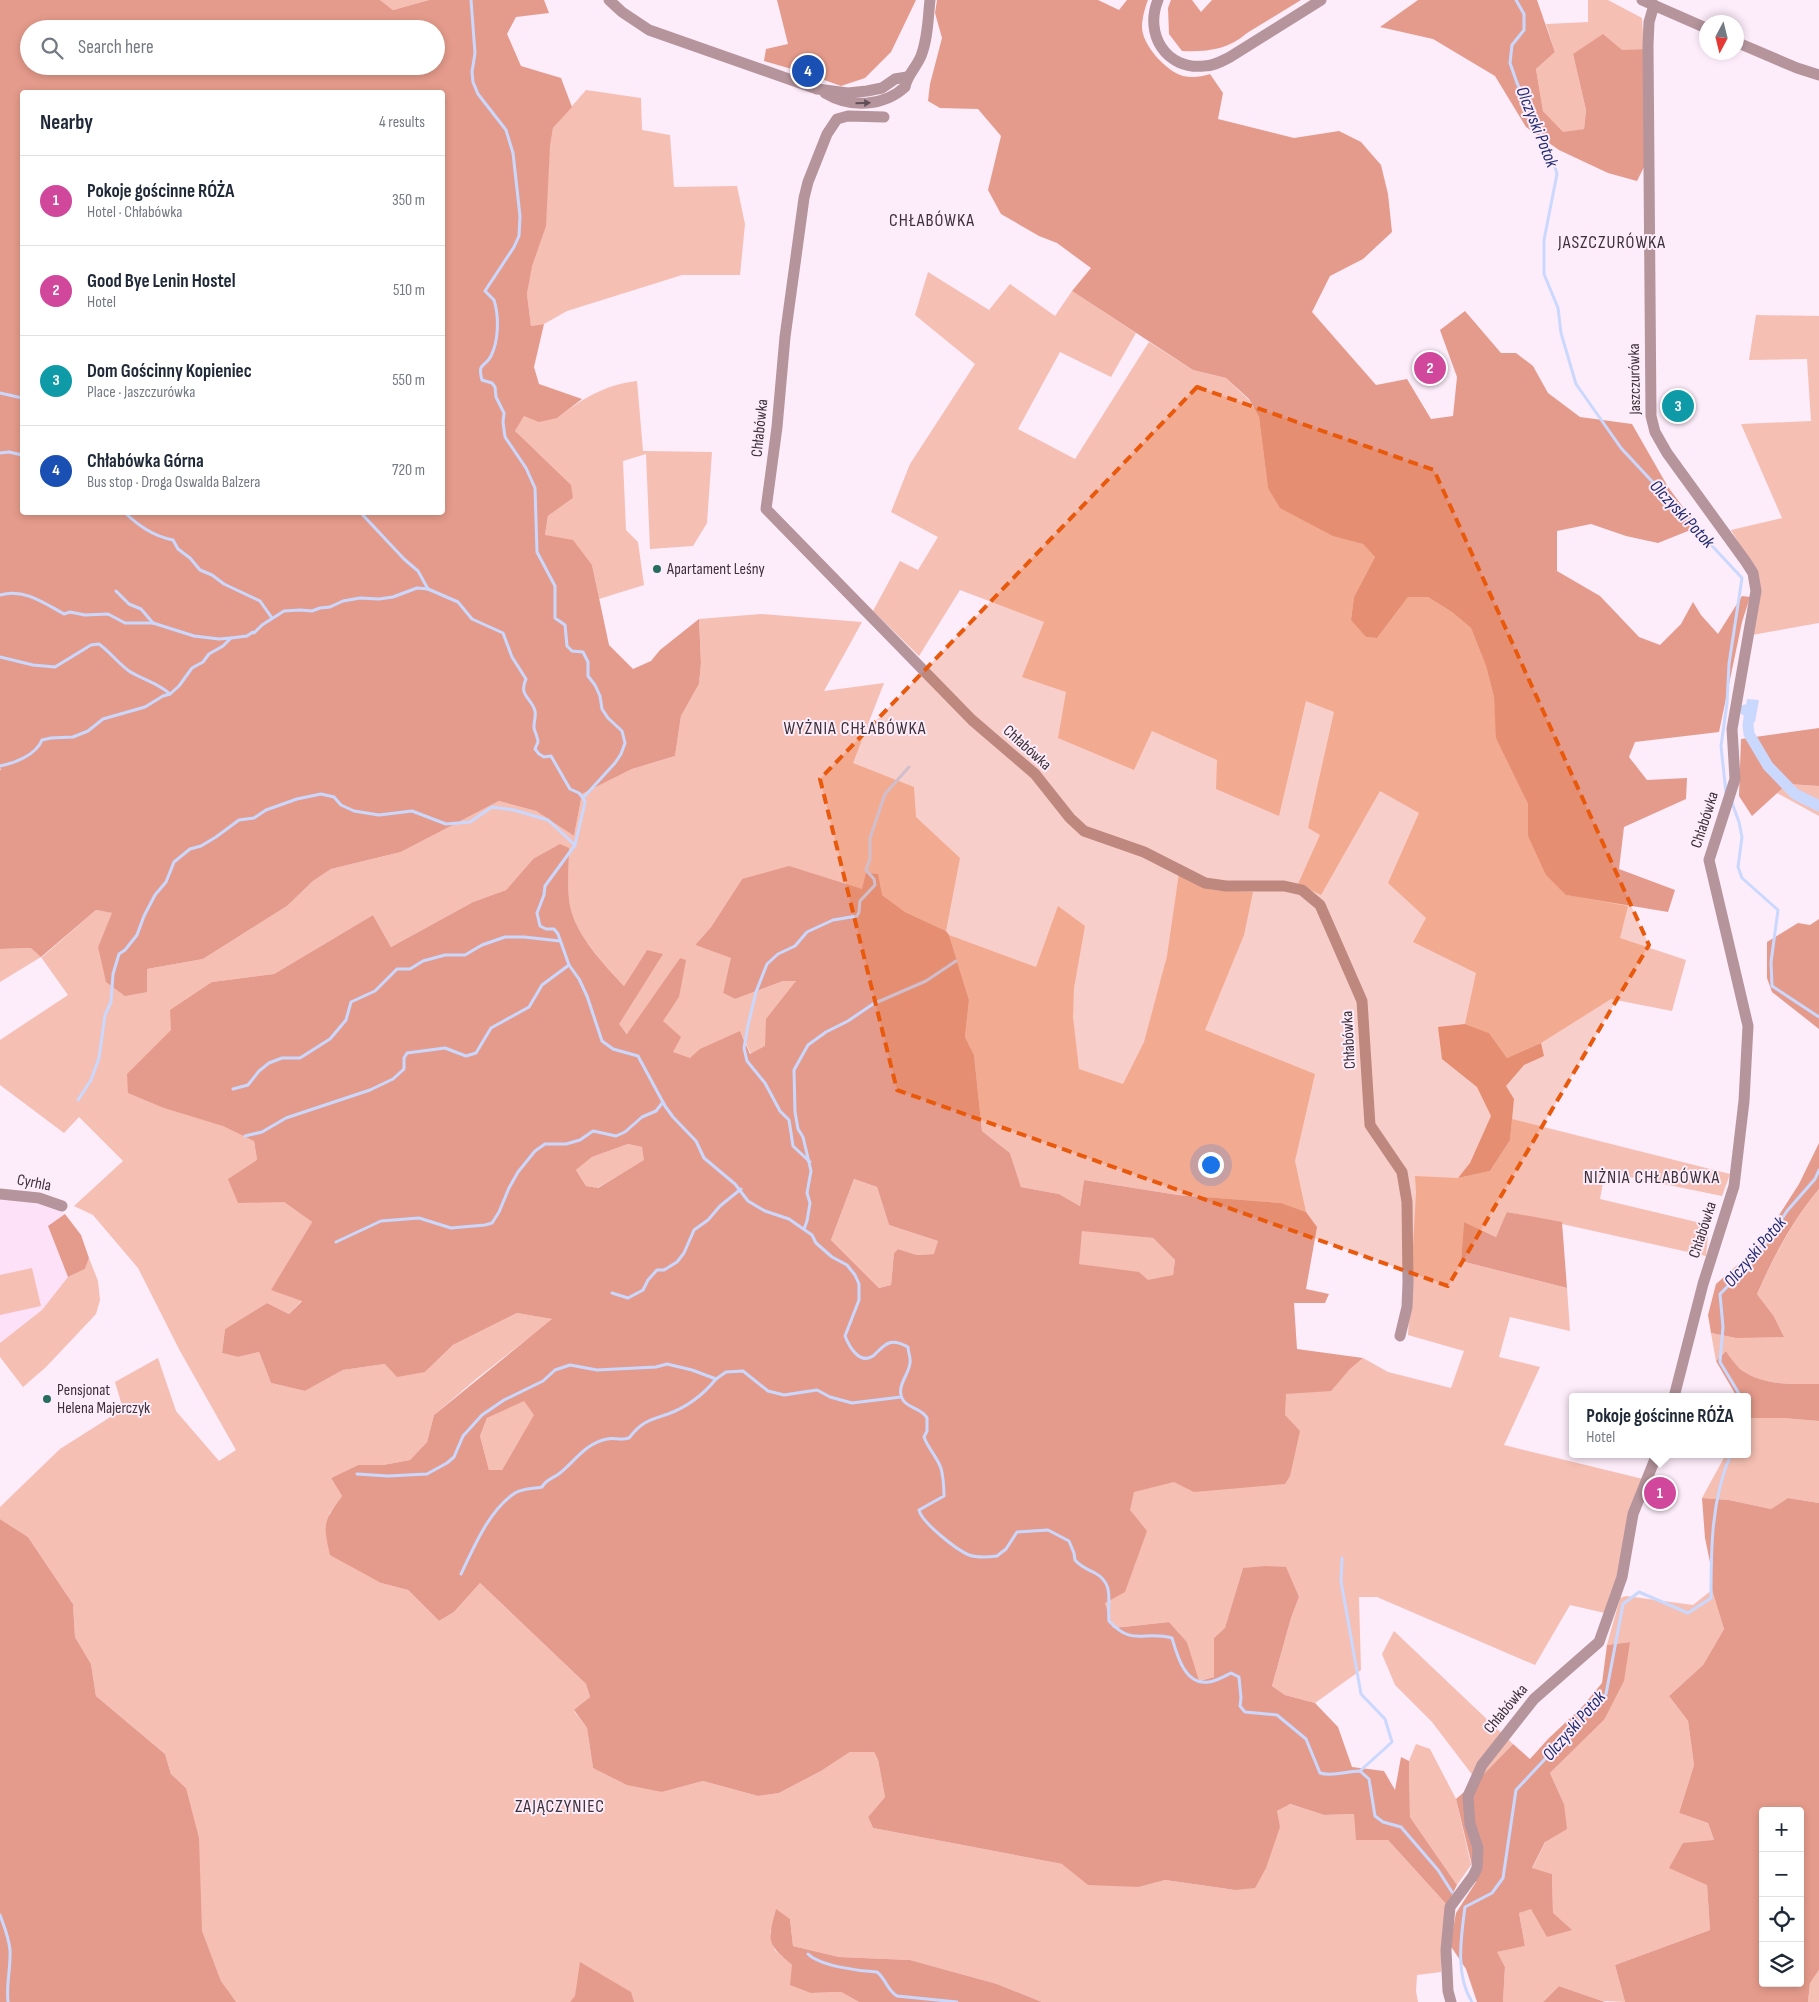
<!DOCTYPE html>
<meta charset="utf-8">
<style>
body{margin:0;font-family:"Sofia Sans Condensed",sans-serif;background:#f6f6f7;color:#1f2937}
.controls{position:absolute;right:15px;bottom:15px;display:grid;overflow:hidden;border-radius:5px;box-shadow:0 2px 8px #0003}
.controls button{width:45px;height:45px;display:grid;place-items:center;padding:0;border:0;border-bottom:1px solid #e0e1e3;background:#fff;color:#1f2937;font:25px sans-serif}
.compass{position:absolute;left:1699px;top:15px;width:45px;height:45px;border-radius:50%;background:#fff;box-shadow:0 2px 8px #0003;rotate:187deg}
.you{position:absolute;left:1210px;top:1164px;width:18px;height:18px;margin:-12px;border:4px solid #fff;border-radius:50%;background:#1a73e8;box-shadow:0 0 0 8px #1a73e833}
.badge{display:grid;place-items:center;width:32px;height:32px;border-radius:50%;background:#266c5f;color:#fff;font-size:16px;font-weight:700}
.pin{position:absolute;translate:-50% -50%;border:2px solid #fff;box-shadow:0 1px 5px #0006}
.popup{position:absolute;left:1569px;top:1393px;width:182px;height:65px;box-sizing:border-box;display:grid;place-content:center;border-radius:5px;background:#fff;filter:drop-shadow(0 1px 4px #0005);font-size:16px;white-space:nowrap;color:#747a83}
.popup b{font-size:19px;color:#1f2937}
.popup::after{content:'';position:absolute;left:50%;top:100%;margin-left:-10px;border:10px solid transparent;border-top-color:#fff}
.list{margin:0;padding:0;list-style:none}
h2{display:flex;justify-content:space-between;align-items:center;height:65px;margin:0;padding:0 20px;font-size:21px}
h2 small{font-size:16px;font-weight:400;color:#747a83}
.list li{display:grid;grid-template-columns:32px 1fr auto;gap:15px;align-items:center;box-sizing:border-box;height:90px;padding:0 20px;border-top:1px solid #e0e1e3}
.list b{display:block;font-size:19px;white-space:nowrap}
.list p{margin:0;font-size:16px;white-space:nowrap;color:#747a83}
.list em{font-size:16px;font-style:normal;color:#747a83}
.icon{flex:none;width:28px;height:28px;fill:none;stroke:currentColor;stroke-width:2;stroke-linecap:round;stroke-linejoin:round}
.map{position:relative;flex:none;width:1819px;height:2002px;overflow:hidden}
.search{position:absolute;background:#fff;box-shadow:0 2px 8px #0003;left:20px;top:20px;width:425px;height:55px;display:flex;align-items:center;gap:12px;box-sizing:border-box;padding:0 18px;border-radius:28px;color:#747a83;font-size:19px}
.panel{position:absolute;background:#fff;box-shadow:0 2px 8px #0003;left:20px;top:90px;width:425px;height:425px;border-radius:5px}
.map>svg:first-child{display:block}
.built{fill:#fce1f8}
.green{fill:#f5bfb3}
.forest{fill:#e59b8b;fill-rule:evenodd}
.water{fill:#cbd8fe}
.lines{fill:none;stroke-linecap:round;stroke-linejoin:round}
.stream{stroke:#cbd8fe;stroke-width:3}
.canal{stroke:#cbd8fe;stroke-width:11}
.minor{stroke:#b5949c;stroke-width:11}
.oneway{fill:#604f57}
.marked{fill:#e8590c;fill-opacity:0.2;stroke:#e8590c;stroke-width:4;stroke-dasharray:10 6;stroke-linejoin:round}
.poi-dot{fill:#266c5f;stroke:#fdecfa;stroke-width:2}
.labels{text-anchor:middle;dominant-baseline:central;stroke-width:4;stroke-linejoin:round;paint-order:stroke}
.street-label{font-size:16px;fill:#3c313a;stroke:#fdecfa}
.poi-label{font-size:16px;fill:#3c313a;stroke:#fdecfa;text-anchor:start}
.water-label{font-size:18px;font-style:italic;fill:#1f2b73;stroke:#fdecfa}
.neighbourhood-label{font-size:18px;letter-spacing:1px;fill:#3c313a;stroke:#fdecfa}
</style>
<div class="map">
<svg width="1819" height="2002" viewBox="0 0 1819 2002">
<rect width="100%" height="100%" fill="#fdecfa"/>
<!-- built -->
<path class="built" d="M0,1198l46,7 19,9 -17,13 20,50 -26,33 -42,33z"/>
<!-- green -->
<g class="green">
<path d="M380,0h49l-36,10z"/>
<path d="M1588,0h20l34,18 2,31 -71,5 13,56 -2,19 -21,4 -20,-22 -7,-42 19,-17 -9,-28 42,-2z"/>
<path d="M586,90l55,8 1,32 28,5 4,52 63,-1 8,38 -5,51h-58l-115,36 -23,13 -13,2 -4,-32 26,-166z"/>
<path d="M928,272l61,38 21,-26 45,32 17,-25 64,42 -25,44 -51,-25 -42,77 57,30 74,-117 44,28 33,8 23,22 10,17 9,71 65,47 30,9 12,13 -21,40 -3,22 15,18 11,1 31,-41h20l24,15 19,16 15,38 8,31 3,41 31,66v32l39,59 61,11 -8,32 66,22 -14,51 -61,-12 -70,44 -34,15 -18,-25 -24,-9 11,-51 -63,-31 13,-24 -38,-35 31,-70 -39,-22 -59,104 -23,-11 22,-49 -12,-7 26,-116 -28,-11 -27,115 -63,-27 1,-29 -65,-29 -18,39 -76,-32 8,-46 -44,-15 22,-55 -84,-32 -41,66 -46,-45 27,-50 18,9 20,-33 -47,-25 19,-48 65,-100 -60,-49z"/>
<path d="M1756,315l63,1v307l-67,12 5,-61 -26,-44 51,-12 -41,-94 70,-3 -4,-62 -58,1z"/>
<path d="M637,381l6,70 69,1 -5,71 -14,23 -43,3 -4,-95 -23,7 3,69 12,12 6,43 -45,14 -7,-34 -47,-30 3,-19 25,-18 -58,-67 9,-16 33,3c25,-19 49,-34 80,-37z"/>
<path d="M761,614l101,8 -38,69 60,-8 -31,80 61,24 2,30 44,41 -14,73 -41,-19 -23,-17 -45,-13 -95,-3 -31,48 -16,18 37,13 -9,35 12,6 48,-18 13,-1 -31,67 -14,7 -11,-23 -48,109 -30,-119 17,-24 1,-39 -52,76 -10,-10 29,-74 -23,36c-21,-23 -46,-48 -54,-79 -3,-15 -1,-42 -1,-59l-36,11 -27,31 -33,12 -82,45 -18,-32 -99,59 -62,8 -32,97 74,62 3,19 27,42 28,20 -40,67 30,11 -13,14 -22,-11 -42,26 -3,24 16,4 21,-5 12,31 34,8 38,-21 42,-6 40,8 28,-27 64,-32 36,6 -77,60 -42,36 -7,27 -17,18 -27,5h-25l-27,13 11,18 -13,18 52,69 27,7 31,31 15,-9 26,-29 106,101 4,13 -16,14 13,17 6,40 69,24 41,-11 55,15 21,-3 42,-22 29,-19h24l4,8 7,37 -17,20 5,11 189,36 77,23 26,-7 70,10 42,-79 12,-7 35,11 30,-1 34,26 59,65 -4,23 -2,44 -24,3 -1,16 2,11h-376l-45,-18 -87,-24 -71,-3 -46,-11 -3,-27 -14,-9 -6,23 5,17 17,15 19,28 30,-1 18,10h-650l18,-12 -6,-9 -14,-36 -207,-131 186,-26 -15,-14 -6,-20 -69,-58 -5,-32 -16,-27 -2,-33 -45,-67 -28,-18v-12l60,-58 63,-40 -8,-27 43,-24 18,53 43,50 17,-11 -56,-99 -42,-83 -45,-53 -19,-9 49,-45 -44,-44 -15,16 -64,-48v-45l68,-45 -27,-38 -41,25v-33l32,-1 10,9 54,-47 17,3 -15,34 49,45v-23l56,-10 84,-53 26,-25 18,-12 70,-17 98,-51 37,10 38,25 8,-42 50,-25 43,-13 6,-40 18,-32 2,-21 -2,-44z"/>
<path d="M1787,784l32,2v30l-42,-23z"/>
<path d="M1179,873l34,17 40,2 -9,43 -39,95 110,44 -20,87 11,51 -25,-9 -103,-8 -94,-15 -4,26 -21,-12 -38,-7 -11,-34 -28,-22 -8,-76 -9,-18 4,-37 -20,-65 87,32 22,-61 27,20 -11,62 -1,29 6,52 44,15 21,-42 23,-86z"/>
<path d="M1512,1119l218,55 -8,22 -117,-24 -5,27 109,26 -3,31 -198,-44 -12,25 -32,-15 -3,39 106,27 3,43 -60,-14 -11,40 41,10 -36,78 139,34 -22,94 -16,40 -35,-8 -35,60 -158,-68h-18l2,73 -46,33 -30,-8 -13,-9 19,-68 8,-21 -56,-29 -18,61 -11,9v39l-16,4 -11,-39 -18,-20 -57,6 -7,-25 25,-93 9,-237 -61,-9 4,-34 71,8 22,22 -2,15 124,75 52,20 14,-12 25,14 63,16 13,-37 -56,-16 8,-142 -1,-17 43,2 32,-7 20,-31z"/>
<path d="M628,1144l14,3 3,13 -48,28 -11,-2 -10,-16 16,-13z"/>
<path d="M854,1179l23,8 12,38 49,16 -3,13 -18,1 -19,-6 -4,4 -3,32 -12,3 -48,-48z"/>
<path d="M1819,1189v195c-27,0 -56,2 -79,-15 -5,-4 -10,-12 -14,-18l-10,10 -5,-28 25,5 37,-23 -16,-21c17,-37 35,-73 62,-105z"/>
<path d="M89,1258l9,23 2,19 -4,14 -50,53 -23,20 -23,-30v-14l42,-33 26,-33 17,-8z"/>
<path d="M32,1268l9,38 -41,9v-40z"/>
<path d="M524,1400l11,15 -33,55h-13l-9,-34 7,-18z"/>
<path d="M1748,1418h34l37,3v82l-31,-5 -17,11 -42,-9 -27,-2 24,-44h22z"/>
<path d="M1712,1590l12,39 -21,36 -34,31 19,25 6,44 -15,48 29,10 6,17 -7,45 3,45 -95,35 10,37 -23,-1 -43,-15 -16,16h-40l2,-35 -9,-15 29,-6 -6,-33 12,-5 22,5 -1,-39 -20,-5 32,-65 -14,-31 54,-53 26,-78 -23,3 13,-47 6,-2 67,9z"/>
<path d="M1394,1631l119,113 -36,37 -45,-59 -37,-37 -13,-31z"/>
<path d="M1416,1744l14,5 26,50 15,66 -14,20 -47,-68 -1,-56z"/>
<path d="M1819,1970v32h-11l2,-19z"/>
</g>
<!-- forest -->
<g class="forest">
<path d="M0,0h380l13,10 36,-10h115l5,13 -33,4 -9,17 14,32 40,12 11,29 -19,21 -3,19 -4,79 -14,40 -5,28 4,32 13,-2 -10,43 5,17 43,15 -25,19 -18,4 -15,-6 -9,15 56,54 2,13 -25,18 -3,19 28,5 19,25 17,80 24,24 18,-8 9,-11 39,-31 2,44 -2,21 -18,32 -6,40 -43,13 -50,25 -8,42 -38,-25 -37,-10 -98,51 -70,17 -18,12 -26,25 -84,53 -56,10v23l-22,4 -19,-14 -8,-35 14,-34 -16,-3 -55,47 -10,-9 -31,1v-179h1l-1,-2zM29,29h407v37h-407zM22,92h420v420h-420z"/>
<path d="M777,0h139l-25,52 -26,26 -24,8 -39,-14 -38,-11 2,-12 22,-5z"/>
<path d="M937,0h161l21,10 8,-10h21c-3,7 -6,19 -6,27 0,18 24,44 41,49 9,2 18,1 27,-2l13,19 -5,26 76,19 45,-7 22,11 20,23 7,29 4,38 -29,27 -33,17 -18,36 64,73 31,-6 24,40 22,-3 4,-39 -17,-47 25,-19 36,42h15l17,13 15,27 32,24 52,7 36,63 30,40 -40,16 -32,-7 -35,-12 -34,7v40l43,25 39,41 21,8 21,-21 12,-22 8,13 17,19 24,-38 8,1 -8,25 -23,110 -84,10 -6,15 18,23 40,-2 -1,21 -62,28 -5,42 56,21 -7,22 -102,-17 -20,-20 -18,-39v-32l-32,-66 -2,-41 -8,-31 -15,-38 -19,-16 -24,-15h-20l-31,41 -11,-1 -15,-17 3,-23 21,-40 -12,-13 -30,-8 -53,-28 -12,-20 -9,-71 -10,-18 -23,-21 -33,-8 -121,-79 19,-23 -34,-25 -18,-7 -38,-22 -13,-24 13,-54 -23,-27 -38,-1 -12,-7 2,-17 12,-46 -7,-25z"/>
<path d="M1171,0h21l9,12 11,-12h89l-54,33c-19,17 -41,19 -65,18l-13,-17 -1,-26z"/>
<path d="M1418,0h119l18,52 -19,17 7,42 20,21 21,-3 2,-19 -13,-56 30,-20 19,16 22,-1v118l-7,14 -29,-8 -49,-23 -33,-23 -31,-51 -62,-37 -53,-12z"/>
<path d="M1819,728v58l-32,-2 -35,32 -13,-20 2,-57z"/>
<path d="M560,844l9,4c0,17 -2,43 1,58 7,31 33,57 54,80l23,-36 16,4 -44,70 8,10 53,-76 6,2 -7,37 -16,24 18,16 -8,15 17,6 10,-9 40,-18 10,23 15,-8 1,-27 30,-38h-13l-48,18 -12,-6 8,-35 -36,-13 16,-18 31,-48 47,-13 73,23 4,-16 12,1 4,21 23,17 41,19 3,4 20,65 -4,37 9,18 8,76 28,22 11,34 38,7 21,12 4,-26 94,15 103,8 25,9 11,15 -11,62 23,5 -4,9h-31l3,46 66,9 -14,12 -18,21 -45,3 -1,21 15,16 -10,45 -5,8 -91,8 -20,-10 -40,10 -4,18 17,21 -22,61 -20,11 8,25 56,-6 18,20 12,39 15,-4v-39l11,-10 18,-60 23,-2 20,1 13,30 -8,21 -19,68 13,9 30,8 23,24 14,40 32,4 11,19 6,-33 8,4 1,56 47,68 -10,20 -59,-65h-32l-2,-26 -30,1 -34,-11 -13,7 3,16 -14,41 -11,20 -20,2 -70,-10 -26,7 -51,-2 -26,-21 -189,-36 -5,-11 17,-20 -7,-37 -4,-8h-24l-29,19 -42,22 -21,3 -55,-15 -41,11 -35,-7 -34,-17 -6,-40 -13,-18 16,-13 -4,-13 -106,-101 -26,29 -15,9 -31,-31 -27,-7 -51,-28c-7,-31 -7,-33 12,-59l-11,-18 27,-13h25l27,-5 17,-18 7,-27 118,-96 -35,-6 -64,32 -28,27 -28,5 -12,-13 -42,6 -38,21 -34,-8 -12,-31 -21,5 -16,-4 3,-24 42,-26 22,11 13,-13 -31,-11 41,-68 -28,-20 -46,1 -10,-24 29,-19 -3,-19 -31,-15 -59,-18 -36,-15 -1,-19 44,-44 -1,-20 42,-28 62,-8 99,-59 18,32 82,-45 33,-12 27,-31zM628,1144l14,3 2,13 -46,28 -12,-2 -10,-16 16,-13zM854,1179l23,8 12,38 49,16 -4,13 -17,1 -19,-6 -4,4 -3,32 -12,3 -48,-48zM1082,1231l71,7 22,22 -2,15 -25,5 -9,-8 -60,-8zM524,1401l10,14 -32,55h-13l-9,-34 7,-18z"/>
<path d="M1819,919v110l-47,-37 -5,-14v-36l31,-19 12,2z"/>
<path d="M1465,1024l24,9 18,25 34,-15 3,13 -20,9 -18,21 8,13 -4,41 -20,31 -32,7 12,-15 21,-47 -14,-29 -35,-28 -4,-32z"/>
<path d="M1819,1143v46c-27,32 -45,67 -62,105l16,21 11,22 -48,1 -25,-5 -3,-18 8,-31 44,-39 39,-61z"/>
<path d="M1507,1212l55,10 5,66 -106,-27 3,-39 32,15z"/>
<path d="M65,1214l16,21 8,23 -4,11 -17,8 -20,-51z"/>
<path d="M1726,1351c4,6 9,13 14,18 23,17 52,15 79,15v37l-37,-3h-34v-21h-11l-21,-36z"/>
<path d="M1702,1498l27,2 42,9 17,-11 31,5v467l-9,13 -2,19h-183l-10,-37 95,-35 -3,-45 -38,-17 14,-25 31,-3 -6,-17 -29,-10 15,-48 -6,-44 -19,-25 34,-31 21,-36 -12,-39 -1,-23 -6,-29zM1763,1811h37v172h-37z"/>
<path d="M0,1519l28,18 45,67 2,33 16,27 5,32 69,58 6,20 15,14 13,50 3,93 19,50 15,21h-236z"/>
<path d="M1630,1642l-6,39 -20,39 -54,53 14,31 3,25 -22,13 -13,26 20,6 1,39 19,17 -25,7 -16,-28 -12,4 6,33 -28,6 8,15 -2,35h-26l-11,-33 -16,-24 6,-32 20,-31 -20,-83 21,-18 36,-37 17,15 18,-20 35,-33 19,-23 5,-38z"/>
<path d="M776,1909l14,10 3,27 46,11 71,3 87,24 45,18h-183l-18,-10 -30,1 -21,-8 2,-20c-25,-22 -25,-23 -16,-56z"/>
<path d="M580,1962l51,30 3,10h-64l5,-6z"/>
<path d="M1559,1986l43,15 3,1h-62z"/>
</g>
<!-- water -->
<path class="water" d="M1747,699l12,1 -4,22 -11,-2z"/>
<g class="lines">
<!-- stream -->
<g class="stream">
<path d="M471,0l4,53 -3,19 1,10 5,12 28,36 7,23 7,63 -1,20 -5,11 -29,44 9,9c5,16 5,40 -3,56 -6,12 -14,6 -9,24l10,3 3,4 1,10 8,16 -1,9 2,15 21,31 9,20 2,64 18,34v32l10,7 2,21 5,5 11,1 5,10v14l7,9 5,11 2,13 6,9 14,13 3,12 -4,11 -6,9 -32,35 2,4 -10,43 -30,41 -1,9 -7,18 3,13 6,3h8l4,5 11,31 10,14 8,17 15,45 11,8 25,7 27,50 8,11 23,24 8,17 31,26 13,17 17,10 24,8 23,16 4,8 16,14 15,8 8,10 4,9v16l-14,36c4,10 14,29 28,20 5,-4 10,-11 16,-13 7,-2 13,1 19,4 0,5 3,11 2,16 -1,12 -15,24 -7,37 6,9 19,8 24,18v13l-3,6c4,11 12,19 16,29 3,6 4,23 4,30l-25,14c3,13 38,40 50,45 9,3 20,2 28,1l9,-7 11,-17 31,-2 21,11 5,12 1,7c6,7 12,9 20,13 20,11 12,28 14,48 24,26 34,9 63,17 5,17 13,48 37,44 8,-1 16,-6 22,-9l8,4 2,21 -1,8 5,6 32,3 29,24 14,34c13,4 26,-2 40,-2l9,8 6,37 8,6 18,5 37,43 14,22"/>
<path d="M1516,0l8,14v16l-12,15 -2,18 7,20 35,74 5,17 -13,66v34l14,34 3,25 15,51 45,64 121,130 -13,86 -2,39 -6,43 5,47"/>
<path d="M0,393l22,5"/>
<path d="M0,453l9,-1 13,3"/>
<path d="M124,512c15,14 29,24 49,28l5,9 12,9 10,12 12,5 12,9 36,17 12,17"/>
<path d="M360,512l44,47 14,12 10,18"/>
<path d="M116,591l13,13 12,5 12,14"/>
<path d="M0,595c24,-7 44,8 64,19l6,-2 15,3 23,-1 17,9h28l41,13 25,3 12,-1"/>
<path d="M0,657l33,8 22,2 36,-22 8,-1c11,8 19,19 30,27 14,9 28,11 41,23"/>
<path d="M0,766c15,-3 36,-11 42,-26l9,-2 22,-1 15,-6 15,-12 42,-12 18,-11 7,-2 9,-8 13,-18 11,-6 6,-8 14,-8 8,-8 16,-2 6,-4 1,1 8,-8 22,-14 16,-1 12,1 8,-3 10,-1 13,-6 17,-3 19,1 14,-2 24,-9 11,1 30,13 14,17 31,14 9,24 14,22c-8,17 6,19 9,32 1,6 -1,10 -1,16 0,4 4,10 4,15l-3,7 4,5 5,3 7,-1 19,33 9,4 4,5"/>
<path d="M1731,800l8,22 3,15 -4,30 4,11 36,32 -7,52 1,24 47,31"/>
<path d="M233,1089l15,-4 11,-14 10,-8 13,-5h18l30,-19 16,-19 5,-18 24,-11 22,-22h13l13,-8 22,-6h20l17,-10 23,-8h19l36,4"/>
<path d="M78,1100l13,-20 8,-22 6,-43 6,-13 2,-28 6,-20 6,-4 12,-15 7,-19 11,-21 11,-13 8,-20 16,-13 11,-3 15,-9 23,-17 15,-2 12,-8 31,-11 24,-5 13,3 7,8 13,6 25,4 33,-4 34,13 24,-2 22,-15 22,3 34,10 27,25"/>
<path d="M245,1136l17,-4 24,-14 84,-28 23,-11 11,-10v-11l3,-5 38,-5 21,8 10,-3 15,-25 38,-21 13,-22 27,-20"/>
<path d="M810,1162l-17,-16 -4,-26 -9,-9 -15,-28 -18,-22 -3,-13 4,-23 8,-33 11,-28 11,-10 17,-8 12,-14 26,-12 24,-4 2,-4 1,-11 15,-16 -1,-6 -8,-9 4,-11v-21l15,-44 24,-27"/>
<path d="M804,1229l3,-8 3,-18 -3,-10 4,-22 -8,-34 -5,-8 -3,-17 -1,-42 5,-9 9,-16 18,-13 22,-11 25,-17 53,-23 30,-20"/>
<path d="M336,1242l45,-21 38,-3 32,10 34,-3 7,-2 7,-11 10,-24 9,-16 17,-21 10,-7h21l14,-4 13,-9 23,5 9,-4 17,-15 14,-6 7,-9"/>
<path d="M612,1293l16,5 15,-8 5,-10 9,-10h7l13,-8 7,-9 10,-23 14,-10 12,-14 21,-17"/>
<path d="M1741,1397l-21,-35 3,-35 -3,-33 36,-36 31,-47 28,-32 4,-9"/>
<path d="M357,1474l31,2 39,-2 20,-11 7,-6 9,-21 19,-21 22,-15 39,-19 12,-11 15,-5 27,5 59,-3 11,-3 25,6 24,9 10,-7 17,-1 25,20 16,4 33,-5 13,7 22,6 49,-6"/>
<path d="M1342,1558l-1,23 20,113 24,25 7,23 -32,29"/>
<path d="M461,1574c13,-27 28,-64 54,-81 9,-5 18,-4 27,-6 4,-8 12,-9 18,-14 15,-12 26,-30 47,-34 7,-2 14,2 22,-1 13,-17 21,-18 39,-24 19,-7 35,-19 48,-35"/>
<path d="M0,1915c4,11 9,23 10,35 1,17 -4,34 -2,52"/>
<path d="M808,1954c12,12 51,17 69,18 9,7 10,18 20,24l60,6"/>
<path d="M1472,2002c-17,-27 -11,-65 -7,-95l27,-14 11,-15 13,-88 90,-96 17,-90 16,-12 49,21 23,-15c0,-48 0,-99 20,-144"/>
</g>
<!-- canal -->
<path class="canal" d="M1745,710l5,1 -2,14 1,9 19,32 27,28 24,12"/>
<!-- minor -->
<g class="minor">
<path d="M609,0l13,12 27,18 168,59 31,4 19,-2 15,-3 13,-9 12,-2"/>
<path d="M1158,0c-14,34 8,70 46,66 10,0 18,-5 26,-9l91,-57"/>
<path d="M1642,0l64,28"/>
<path d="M1654,5l-5,17 -1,23 3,371 4,16 12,21 79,109 7,11 3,18 -24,138 3,50 -26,81 39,166 -4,75 -10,85 -31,98 -29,113"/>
<path d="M1736,42l61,26 22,7"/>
<path d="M825,93c25,15 58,14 80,-6 2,-12 11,-19 16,-31 7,-18 7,-38 9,-56"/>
<path d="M884,117l-36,-1 -11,3 -10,15 -19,48 -4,16 -19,139 -8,90 -11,82 206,211 63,54 35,44 14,13 60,21 61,31 21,3h58l18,4 18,15 42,96 8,124 32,47 5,30 1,81 -1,24 -7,29"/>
<path d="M0,1194l39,4 23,8"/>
<path d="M1451,2002l-3,-11 -2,-41 4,-43 23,-31 4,-8 1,-20 -8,-24 -2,-28 14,-31 52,-66 65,-57 23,-65 11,-63 24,-60"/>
</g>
</g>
<!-- one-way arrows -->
<defs><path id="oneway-solid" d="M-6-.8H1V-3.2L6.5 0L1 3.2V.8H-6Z" transform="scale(1.25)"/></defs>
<use class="oneway" href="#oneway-solid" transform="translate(863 103) rotate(-1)"/>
<!-- marked area -->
<path class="marked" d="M1197,387l237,83 215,475 -201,341 -551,-196 -77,-311z"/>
<!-- markers -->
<g class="poi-dot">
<circle cx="657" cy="569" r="5"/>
<circle cx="47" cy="1399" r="5"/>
</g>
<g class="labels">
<!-- street labels -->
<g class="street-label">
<text transform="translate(1635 379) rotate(-91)">Jaszczurówka</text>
<text transform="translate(760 428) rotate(-84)">Chłabówka</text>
<text transform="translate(1027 748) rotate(42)">Chłabówka</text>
<text transform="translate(1705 820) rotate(-72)">Chłabówka</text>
<text transform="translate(1349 1040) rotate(-93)">Chłabówka</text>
<text transform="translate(34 1183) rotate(11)">Cyrhla</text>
<text transform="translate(1703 1230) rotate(-72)">Chłabówka</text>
<text transform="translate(1506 1709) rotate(-50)">Chłabówka</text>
</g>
<!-- poi labels -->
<g class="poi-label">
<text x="667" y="569">Apartament Leśny</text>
<text x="57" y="1390">Pensjonat<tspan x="57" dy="18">Helena Majerczyk</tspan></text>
</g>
<!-- water labels -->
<g class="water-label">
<text transform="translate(1537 127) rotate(68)">Olczyski Potok</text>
<text transform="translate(1682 514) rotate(47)">Olczyski Potok</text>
<text transform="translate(1755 1252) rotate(-50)">Olczyski Potok</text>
<text transform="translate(1574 1726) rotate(-49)">Olczyski Potok</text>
</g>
<!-- neighbourhood labels -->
<g class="neighbourhood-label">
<text x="932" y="220">CHŁABÓWKA</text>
<text x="1612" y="242">JASZCZURÓWKA</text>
<text x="855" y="728">WYŻNIA CHŁABÓWKA</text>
<text x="1652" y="1177">NIŻNIA CHŁABÓWKA</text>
<text x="560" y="1806">ZAJĄCZYNIEC</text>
</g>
</g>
</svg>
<div class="controls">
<button>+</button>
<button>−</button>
<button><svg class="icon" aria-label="locate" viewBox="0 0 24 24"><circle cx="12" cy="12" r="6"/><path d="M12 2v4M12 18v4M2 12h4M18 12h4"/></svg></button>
<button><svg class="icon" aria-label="layers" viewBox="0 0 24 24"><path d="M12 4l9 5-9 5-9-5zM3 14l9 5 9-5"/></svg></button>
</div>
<svg class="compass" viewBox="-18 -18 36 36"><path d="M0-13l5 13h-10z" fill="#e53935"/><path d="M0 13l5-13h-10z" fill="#747a83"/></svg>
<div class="you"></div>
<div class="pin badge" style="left:1660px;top:1493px;background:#d1479c">1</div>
<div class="popup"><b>Pokoje gościnne RÓŻA</b>Hotel</div>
<div class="pin badge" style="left:1430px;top:368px;background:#d1479c">2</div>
<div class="pin badge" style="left:1678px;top:406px;background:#0f9aa8">3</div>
<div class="pin badge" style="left:808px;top:71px;background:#1a4fb4">4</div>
<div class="search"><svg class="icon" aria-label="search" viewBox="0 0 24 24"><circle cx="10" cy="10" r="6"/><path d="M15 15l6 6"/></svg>Search here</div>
<section class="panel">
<h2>Nearby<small>4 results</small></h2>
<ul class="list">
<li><span class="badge" style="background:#d1479c">1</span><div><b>Pokoje gościnne RÓŻA</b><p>Hotel · Chłabówka</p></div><em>350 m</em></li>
<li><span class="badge" style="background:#d1479c">2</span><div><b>Good Bye Lenin Hostel</b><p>Hotel</p></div><em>510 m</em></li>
<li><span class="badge" style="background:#0f9aa8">3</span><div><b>Dom Gościnny Kopieniec</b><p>Place · Jaszczurówka</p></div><em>550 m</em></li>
<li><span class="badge" style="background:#1a4fb4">4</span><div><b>Chłabówka Górna</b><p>Bus stop · Droga Oswalda Balzera</p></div><em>720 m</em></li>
</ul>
</section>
</div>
